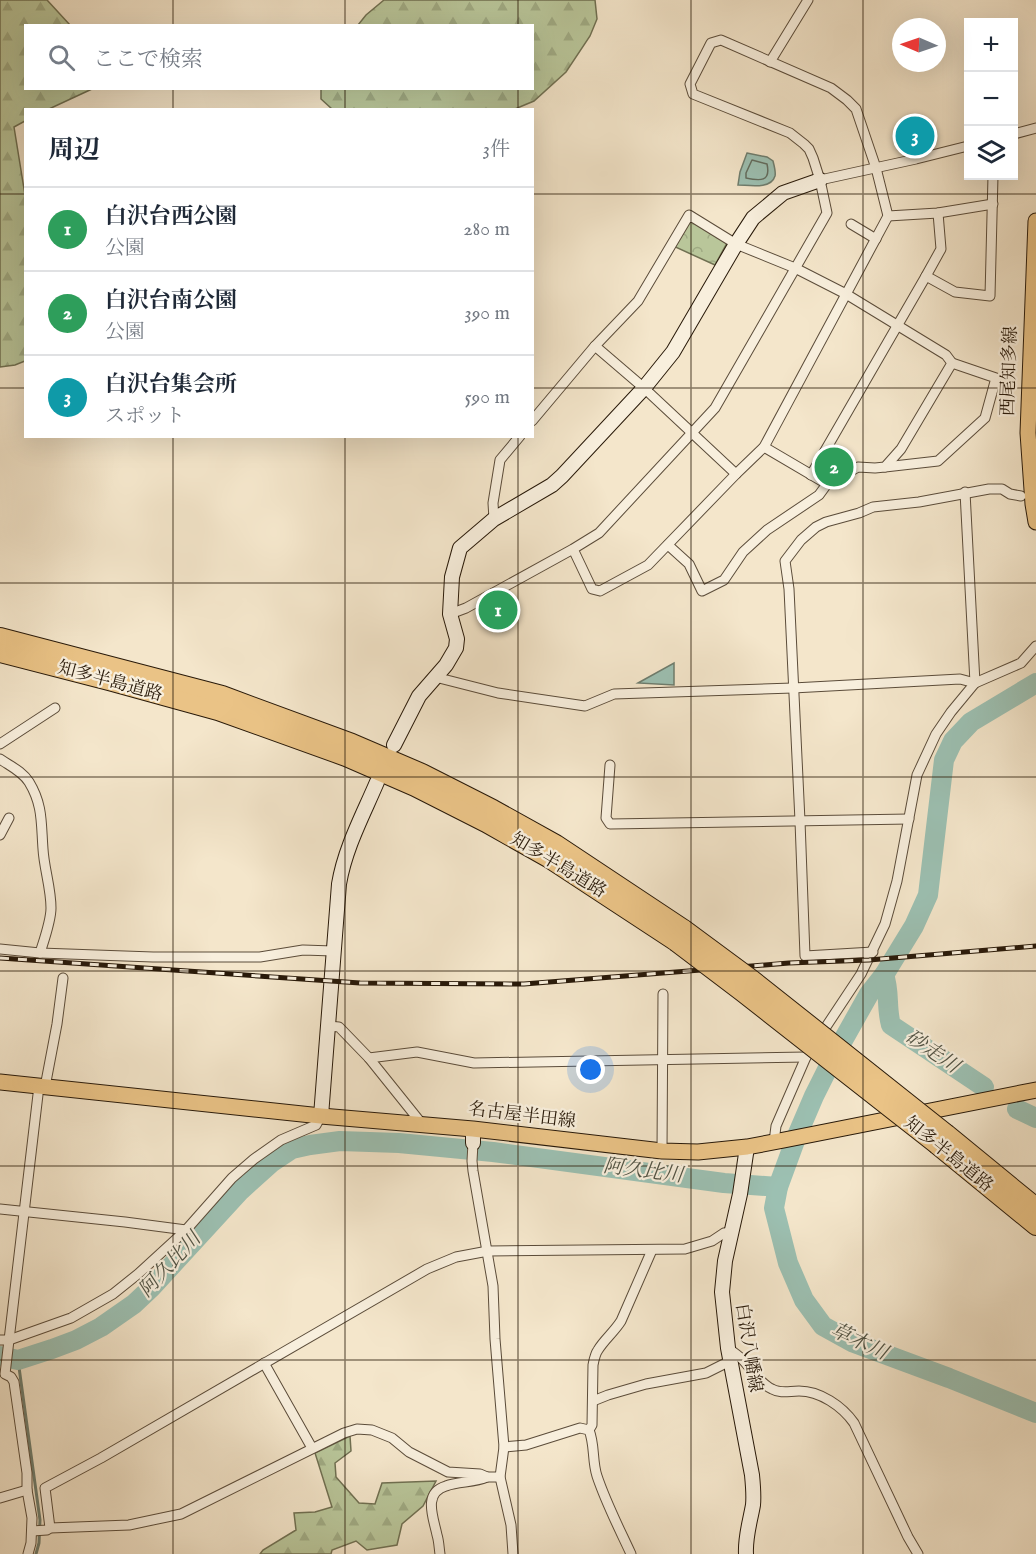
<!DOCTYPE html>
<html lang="ja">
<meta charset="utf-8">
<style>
body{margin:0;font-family:"IM FELL English","Noto Serif JP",serif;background:#f2f2f3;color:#1f2937}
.controls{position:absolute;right:18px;top:18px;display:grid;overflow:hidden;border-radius:0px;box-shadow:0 6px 24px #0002}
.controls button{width:54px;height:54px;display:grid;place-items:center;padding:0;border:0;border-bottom:2px solid #e0e1e3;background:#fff;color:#1f2937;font:30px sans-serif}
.compass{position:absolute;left:892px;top:18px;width:54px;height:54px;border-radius:50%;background:#fff;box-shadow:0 6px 24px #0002;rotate:272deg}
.you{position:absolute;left:591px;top:1070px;width:21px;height:21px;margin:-15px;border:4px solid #fff;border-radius:50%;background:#1a73e8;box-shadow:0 0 0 9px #1a73e833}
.badge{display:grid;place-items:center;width:39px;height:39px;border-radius:50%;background:#7c3aed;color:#fff;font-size:20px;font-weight:700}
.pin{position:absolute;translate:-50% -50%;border:3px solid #fff;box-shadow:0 2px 6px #0006}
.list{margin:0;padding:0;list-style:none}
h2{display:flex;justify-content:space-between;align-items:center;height:78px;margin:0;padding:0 24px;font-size:26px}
h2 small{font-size:20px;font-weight:400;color:#747a83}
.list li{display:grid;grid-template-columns:39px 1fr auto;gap:18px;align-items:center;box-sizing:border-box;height:84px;padding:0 24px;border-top:2px solid #e0e1e3}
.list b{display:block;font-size:22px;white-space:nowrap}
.list p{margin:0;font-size:20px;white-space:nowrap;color:#747a83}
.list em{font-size:20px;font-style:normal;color:#747a83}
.icon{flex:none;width:33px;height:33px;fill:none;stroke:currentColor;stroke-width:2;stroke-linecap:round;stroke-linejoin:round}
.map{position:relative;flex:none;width:1036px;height:1554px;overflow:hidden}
.search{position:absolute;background:#fff;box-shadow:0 6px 24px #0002;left:24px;top:24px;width:510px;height:66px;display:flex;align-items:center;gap:15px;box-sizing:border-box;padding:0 21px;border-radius:0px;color:#747a83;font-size:22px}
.panel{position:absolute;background:#fff;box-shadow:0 6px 24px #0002;left:24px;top:108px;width:510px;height:330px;border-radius:0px}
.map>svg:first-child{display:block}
.forest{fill:url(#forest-firs);stroke:#707052;stroke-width:1.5}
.park{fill:url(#park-crowns);stroke:#707052;stroke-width:1.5}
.water{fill:#9cc0b2;stroke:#6e7d6e;stroke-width:1.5}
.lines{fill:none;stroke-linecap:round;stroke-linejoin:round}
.shore{stroke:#626c5e;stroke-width:1.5}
.stream{stroke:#6e7d6e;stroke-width:3}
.river{stroke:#9cc0b2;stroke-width:20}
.street-casing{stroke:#5b4c3a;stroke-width:11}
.secondary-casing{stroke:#281909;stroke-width:16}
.primary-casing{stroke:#281909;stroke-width:17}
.highway-casing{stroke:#281909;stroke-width:20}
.street{stroke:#f8efdd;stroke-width:9}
.secondary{stroke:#f8efdd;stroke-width:14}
.primary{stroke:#eac386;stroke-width:15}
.highway{stroke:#eac386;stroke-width:18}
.rail-casing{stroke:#281909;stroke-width:5}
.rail{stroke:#f8efdd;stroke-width:3;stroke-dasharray:9;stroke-linecap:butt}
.highway-bridge-casing{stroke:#281909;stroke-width:20;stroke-linecap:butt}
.highway-bridge{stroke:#eac386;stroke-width:18}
.grid{fill:none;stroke:#281909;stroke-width:1.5;stroke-opacity:0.55}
.labels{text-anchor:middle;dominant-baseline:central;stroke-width:4.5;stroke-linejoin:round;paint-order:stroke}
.street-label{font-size:18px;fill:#281909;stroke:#f8efdd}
.water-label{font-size:20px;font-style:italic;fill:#515344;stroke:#f8efdd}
</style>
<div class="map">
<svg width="1036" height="1554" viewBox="0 0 1036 1554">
<defs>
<pattern id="forest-firs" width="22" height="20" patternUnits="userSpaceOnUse" patternTransform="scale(1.5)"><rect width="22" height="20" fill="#b9c69a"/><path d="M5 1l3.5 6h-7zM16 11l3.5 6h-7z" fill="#9faa83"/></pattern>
<pattern id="park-crowns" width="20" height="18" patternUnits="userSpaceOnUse" patternTransform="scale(1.5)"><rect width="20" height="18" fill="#b9c69a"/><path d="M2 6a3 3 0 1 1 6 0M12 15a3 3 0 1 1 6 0" fill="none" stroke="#9faa83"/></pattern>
</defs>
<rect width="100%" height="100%" fill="#f4e6cb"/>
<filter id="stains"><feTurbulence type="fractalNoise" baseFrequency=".00333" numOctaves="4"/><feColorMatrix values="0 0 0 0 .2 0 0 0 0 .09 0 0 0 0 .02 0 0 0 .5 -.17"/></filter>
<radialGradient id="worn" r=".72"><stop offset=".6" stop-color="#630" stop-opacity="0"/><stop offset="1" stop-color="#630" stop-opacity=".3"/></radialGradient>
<!-- forest -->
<g class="forest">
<path d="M0,0h47l23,25 -44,1v62l66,1 -43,20 -23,1 -1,11 -11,6 11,68v166l-10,4 -15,2z"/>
<path d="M384,0h211l2,19 -7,17 -24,36 -32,29 -19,8h-183l-11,-10v-10l211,-1v-62l-174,-1 8,-10z"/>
<path d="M350,1436l1,15 -16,12 1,14 23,26 16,1 7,-21 54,-2 -13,25 -21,18 -5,21 -30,5 -11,-9 -24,9 -1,4h-71l3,-4 33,-20 -2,-17 21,-1 17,-5 -17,-54z"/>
</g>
<!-- park -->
<g class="park">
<path d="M689,215l38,28 -12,22 -44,-20z"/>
<path d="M835,449l16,9 2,4 -22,15 -14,-5z"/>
<path d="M503,589l14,30c-8,8 -18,8 -30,9l-5,-26z"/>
</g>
<!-- water -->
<g class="water">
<path d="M747,153l20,4 6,4c1,4 3,11 2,15 -4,14 -27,9 -37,9l2,-13z"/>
<path d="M674,663v22l-36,-2z"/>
</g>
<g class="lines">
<!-- shore -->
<path class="shore" d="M752,160l15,4c4,18 -7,17 -21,14v-5z"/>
<!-- stream -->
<path class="stream" d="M18,1360l22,160 -1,23 -3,11"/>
<!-- river -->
<g class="river">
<path d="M1036,683l-65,39 -18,19 -9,19 -16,135 -14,31 -30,49 -15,19 -36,64 -19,38 -18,42 -18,49 -4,21 14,55 16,37 19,26 29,16 97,36 87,35"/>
<path d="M884,975c6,16 2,33 7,50l93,62"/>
<path d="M1017,1109l19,9"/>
<path d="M0,1356l18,4 34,-11 24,-9 25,-13 33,-23 17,-16 89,-97 31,-28 21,-14 18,-4 30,-4 59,2 94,9 231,31 54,4"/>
</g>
<defs>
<g id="street">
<path d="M770,62l38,-62"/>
<path d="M1014,134l22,-6"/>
<path d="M820,180l96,-21 52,-13"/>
<path d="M888,216l50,-3 55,-9"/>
<path d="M851,224l25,15"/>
<path d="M926,276l15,-27 -3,-36"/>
<path d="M595,346l49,42 92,86"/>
<path d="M532,421l63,-75 43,-45 51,-86 47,29 59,24 51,26 100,61 6,8 -51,86 -16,18 -10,1 -17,-1 -31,17 -8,11 -52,35 -24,22 -19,28 -22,11 -13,-27 -21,-19"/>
<path d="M764,447l63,37"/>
<path d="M885,467l53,-6 47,-43 11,-40 -44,-15"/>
<path d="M811,475l115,-199 29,16 35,4 3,-120"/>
<path d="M965,492l10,191"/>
<path d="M494,519l-1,-16 7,-43 20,-24"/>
<path d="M450,614l16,-6 107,-59 19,40 8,2 48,-26 88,-91 28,-27 124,-231 -12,-48 -20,-59 -9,-9 -16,-12 -110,-48 -10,3 -21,41 3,10 97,39 14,11 5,5 4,9 7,22 7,33 -112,195 -116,125 -26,16"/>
<path d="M435,677l63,16 87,13 29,-12 179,-6 167,-9 15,4"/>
<path d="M0,744l55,-36"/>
<path d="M0,759c10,7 22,12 29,23 14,23 12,41 14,67 1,19 8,39 8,59 0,13 -7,32 -11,45"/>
<path d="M610,765l-4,53 4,6 299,-5"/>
<path d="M0,835l9,-17"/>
<path d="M0,949l40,4 113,4h107l43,-7 30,1"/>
<path d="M873,952l-68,4 -5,-135 -11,-232 -4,-28 16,-21 15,-13 10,-5 33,-9 14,-6 46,-5 70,-13h13l8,5 11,2"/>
<path d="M328,1026l11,1 30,31 53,66"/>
<path d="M369,1058l48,-6 57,11 332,-6"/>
<path d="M45,1087l12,-63 6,-46"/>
<path d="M774,1142l2,-16 30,-69 55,-83 24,-50 12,-43 20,-106 19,-41 15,-22 24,-29 46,-20 15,-17"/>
<path d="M473,1143l-1,18 1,10 20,115 2,53 9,108 -4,30 11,48 2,29"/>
<path d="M662,1151l1,-157"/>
<path d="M0,1209l125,13 61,8"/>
<path d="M0,1340h9l62,-22 42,-24 25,-20 48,-44 46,-52 22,-19 27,-19 35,-15 5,-9"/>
<path d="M728,1348c5,4 10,7 14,11 10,10 17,24 30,30 9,5 17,2 27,2 21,0 43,15 55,32l54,114 10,17"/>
<path d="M264,1363l48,85"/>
<path d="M593,1401l15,-6 38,-11 60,-11 24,-12"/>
<path d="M589,1430l3,-5 1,-60c1,-5 2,-11 5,-15 6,-10 16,-18 23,-29l31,-71"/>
<path d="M504,1447l22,-2 54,-17 9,2c6,15 3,31 8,46 9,27 22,52 34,78"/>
<path d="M0,1498l27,-8"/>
<path d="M50,1528l-5,-40 56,-30 326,-189 29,-12 32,-6 197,-2 27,-8 12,-8 8,-1"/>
<path d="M32,1531l15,-1 3,-2 79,-3 52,-11 163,-81 13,-4 15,1 20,8 17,14 39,20 32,2 7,3h13"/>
<path d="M28,1554l3,-11 1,-25 -5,-28v-17l-13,-91 -3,-5 -6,-3 34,-288"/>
<path d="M440,1554c-1,-6 -1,-13 -3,-19 -3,-16 -15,-42 9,-49 13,-5 28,-3 41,-9"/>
</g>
<g id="secondary">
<path d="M394,745l25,-49 27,-31 10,-17 1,-9 -7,-25 2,-37 8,-29 34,-29 58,-34 10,-9 82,-88 29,-36 63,-108 17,-26 30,-25 37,-13"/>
<path d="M321,1116l18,-232c6,-36 24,-69 38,-102"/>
<path d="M473,1143v-14"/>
<path d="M746,1554c-1,-17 4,-32 7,-49 1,-10 0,-20 -1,-30l-24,-127 -6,-56 3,-31 15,-67 7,-47"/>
</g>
<g id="primary">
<path d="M1036,221l-8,212 5,71 3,18"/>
<path d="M0,1082l321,34 152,13 189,22 36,1 49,-5 37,-7 252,-50"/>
</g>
<g id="highway">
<path d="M0,637l222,58 130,48 70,30 71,36 63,35 128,85"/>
<path d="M0,653l109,28 109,30 128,46 69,30 71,36 62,35 128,84"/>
<path d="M947,1134l89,73"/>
<path d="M937,1145l99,81"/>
</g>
</defs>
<!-- street casing -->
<use href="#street" class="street-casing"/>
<!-- secondary casing -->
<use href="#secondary" class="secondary-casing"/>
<!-- primary casing -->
<use href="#primary" class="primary-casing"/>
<!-- highway casing -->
<use href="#highway" class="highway-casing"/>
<!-- street -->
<use href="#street" class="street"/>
<!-- secondary -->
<use href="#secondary" class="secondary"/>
<!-- primary -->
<use href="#primary" class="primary"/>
<!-- highway -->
<use href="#highway" class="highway"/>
<defs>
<path id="rail" d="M0,958l360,25 164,1 265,-21 80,-3 167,-14"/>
</defs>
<!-- rail casing -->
<use href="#rail" class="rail-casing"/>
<!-- rail -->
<use href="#rail" class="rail"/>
<defs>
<g id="highway-bridge">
<path d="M684,929l69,51 194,154"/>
<path d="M676,942l66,50 195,153"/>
</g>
</defs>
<!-- highway-bridge casing -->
<use href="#highway-bridge" class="highway-bridge-casing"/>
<!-- highway-bridge -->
<use href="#highway-bridge" class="highway-bridge"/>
</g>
<!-- grid -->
<path class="grid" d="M173,0v26M345,0v26M518,0v26M691,0v1554M863,0v1554M173,88v22M345,88v22M518,88v22M0,194h26M532,194h504M0,388h26M532,388h504M173,436v1118M345,436v1118M518,436v1118M0,583h1036M0,777h1036M0,971h1036M0,1166h1036M0,1360h1036"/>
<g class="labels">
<!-- street labels -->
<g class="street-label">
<text transform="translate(1010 371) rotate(-88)">西尾知多線</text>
<text transform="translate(110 682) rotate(15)">知多半島道路</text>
<text transform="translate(558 866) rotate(31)">知多半島道路</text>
<text transform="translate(522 1116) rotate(7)">名古屋半田線</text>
<text transform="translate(948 1155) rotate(39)">知多半島道路</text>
<text transform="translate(748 1348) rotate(81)">白沢八幡線</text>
</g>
<!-- water labels -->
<g class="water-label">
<text transform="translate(932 1052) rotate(34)">砂走川</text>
<text transform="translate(643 1171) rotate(7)">阿久比川</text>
<text transform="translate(170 1265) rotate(-47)">阿久比川</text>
<text transform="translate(859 1342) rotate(25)">草木川</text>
</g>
</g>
<rect width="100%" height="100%" filter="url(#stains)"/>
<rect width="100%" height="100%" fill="url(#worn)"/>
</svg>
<div class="controls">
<button>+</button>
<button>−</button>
<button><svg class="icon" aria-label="layers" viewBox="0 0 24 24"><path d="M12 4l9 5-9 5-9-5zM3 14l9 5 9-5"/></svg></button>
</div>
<svg class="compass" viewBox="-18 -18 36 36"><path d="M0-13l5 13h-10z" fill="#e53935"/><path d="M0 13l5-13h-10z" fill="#747a83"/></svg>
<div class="you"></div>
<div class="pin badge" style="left:498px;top:610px;background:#2e9e5b">1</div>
<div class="pin badge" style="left:834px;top:467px;background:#2e9e5b">2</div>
<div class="pin badge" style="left:915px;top:136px;background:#0f9aa8">3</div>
<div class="search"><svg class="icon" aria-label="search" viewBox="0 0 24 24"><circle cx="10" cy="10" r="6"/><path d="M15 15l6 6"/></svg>ここで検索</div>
<section class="panel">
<h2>周辺<small>3件</small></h2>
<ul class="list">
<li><span class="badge" style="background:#2e9e5b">1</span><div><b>白沢台西公園</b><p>公園</p></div><em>280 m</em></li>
<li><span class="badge" style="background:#2e9e5b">2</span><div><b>白沢台南公園</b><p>公園</p></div><em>390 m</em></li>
<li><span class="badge" style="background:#0f9aa8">3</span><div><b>白沢台集会所</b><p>スポット</p></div><em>590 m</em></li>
</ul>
</section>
</div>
